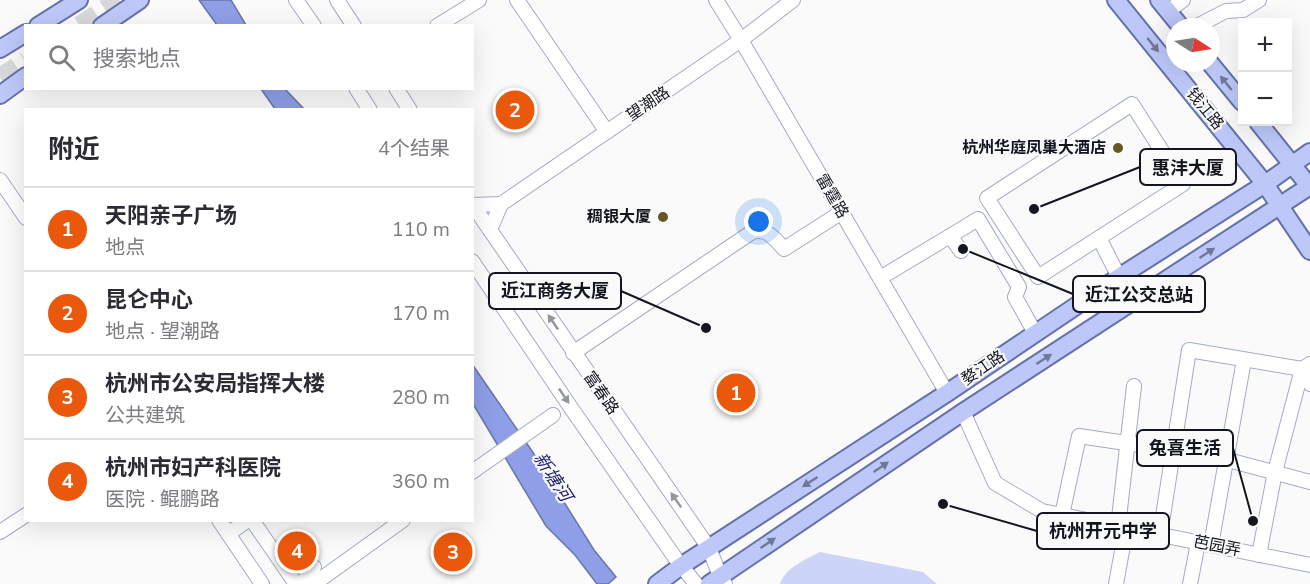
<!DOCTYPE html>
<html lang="zh">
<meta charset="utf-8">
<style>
body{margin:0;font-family:"Nunito Sans","Noto Sans SC",sans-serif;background:#f2f2f3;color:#2b2b33}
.controls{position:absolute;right:18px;top:18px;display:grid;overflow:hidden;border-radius:0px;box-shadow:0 6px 24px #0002}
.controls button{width:54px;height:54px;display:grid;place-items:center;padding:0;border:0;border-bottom:2px solid #e1e1e2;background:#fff;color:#2b2b33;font:30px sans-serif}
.compass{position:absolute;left:1166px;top:18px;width:54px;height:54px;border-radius:50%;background:#fff;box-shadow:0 6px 24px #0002;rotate:102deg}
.you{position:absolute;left:759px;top:222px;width:21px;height:21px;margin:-15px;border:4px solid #fff;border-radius:50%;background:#1a73e8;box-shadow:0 0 0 9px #1a73e833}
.badge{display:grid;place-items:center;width:39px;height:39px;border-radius:50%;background:#ea580c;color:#fff;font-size:20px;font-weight:700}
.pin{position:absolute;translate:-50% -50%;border:3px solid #fff;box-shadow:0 2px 6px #0006}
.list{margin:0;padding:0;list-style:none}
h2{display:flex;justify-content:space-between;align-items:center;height:78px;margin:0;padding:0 24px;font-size:26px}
h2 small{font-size:20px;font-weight:400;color:#7c7c81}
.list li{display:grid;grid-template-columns:39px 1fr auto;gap:18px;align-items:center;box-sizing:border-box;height:84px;padding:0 24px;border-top:2px solid #e1e1e2}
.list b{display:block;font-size:22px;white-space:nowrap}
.list p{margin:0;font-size:20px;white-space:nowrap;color:#7c7c81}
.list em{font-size:20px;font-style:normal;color:#7c7c81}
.icon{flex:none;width:33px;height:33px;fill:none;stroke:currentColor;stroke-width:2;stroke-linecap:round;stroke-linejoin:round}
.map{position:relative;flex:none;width:1310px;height:584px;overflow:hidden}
.search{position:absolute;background:#fff;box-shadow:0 6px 24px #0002;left:24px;top:24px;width:450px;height:66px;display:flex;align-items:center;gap:15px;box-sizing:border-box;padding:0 21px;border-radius:0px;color:#7c7c81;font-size:22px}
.panel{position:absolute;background:#fff;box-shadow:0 6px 24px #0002;left:24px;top:108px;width:450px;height:414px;border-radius:0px}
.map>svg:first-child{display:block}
.green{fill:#ccd5f8}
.water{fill:#8e9fe7;stroke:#6976ab;stroke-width:1.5}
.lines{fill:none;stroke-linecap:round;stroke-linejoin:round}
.highway-tunnel{stroke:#d7d8d9;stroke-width:20;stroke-dasharray:20 10;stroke-linecap:butt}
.minor-casing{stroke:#a4abc4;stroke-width:16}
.major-casing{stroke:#6572aa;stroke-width:20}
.minor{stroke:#fff;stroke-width:14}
.major{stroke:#bdc8f9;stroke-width:16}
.oneway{fill:#707897}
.oneway2{fill:#95969a}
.poi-dot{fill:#635724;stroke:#fafafa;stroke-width:2}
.labels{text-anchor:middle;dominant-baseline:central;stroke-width:4.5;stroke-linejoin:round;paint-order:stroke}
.street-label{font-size:16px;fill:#13161f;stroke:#fafafa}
.poi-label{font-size:16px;font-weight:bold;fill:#13161f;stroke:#fafafa;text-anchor:end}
.water-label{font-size:18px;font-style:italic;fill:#1d1f71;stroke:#fafafa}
.leader{fill:none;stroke:#13161f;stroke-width:2}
.callout-dot{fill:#13161f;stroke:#fafafa;stroke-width:2}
.callout{fill:#fafafa;stroke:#13161f;stroke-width:2}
.callout-label{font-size:18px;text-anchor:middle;font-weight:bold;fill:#13161f}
</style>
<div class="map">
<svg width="1310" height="584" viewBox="0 0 1310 584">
<rect width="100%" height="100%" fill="#fafafa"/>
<!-- green -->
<path class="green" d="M820,552l103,20 14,12h-157c5,-16 26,-25 40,-32z"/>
<!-- water -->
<g class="water">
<path d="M199,0h32l15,25h-29z"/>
<path d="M261,89h24l19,20h-29z"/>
<path d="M472,364l60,87 62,99 22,27 -8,7h-11l-22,-29 -29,-29 -73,-122z"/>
</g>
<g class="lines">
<!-- highway-tunnel -->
<g class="highway-tunnel">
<path d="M80,26l39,-26"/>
<path d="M0,78l26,-17"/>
</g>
<defs>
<g id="minor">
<path d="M296,0l18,26"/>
<path d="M337,0l17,26"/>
<path d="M517,0l90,132"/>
<path d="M716,0l25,40 206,353"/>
<path d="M1168,11l15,-11"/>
<path d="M437,26l42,-26"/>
<path d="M1195,27l31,-16 17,-1 16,-10"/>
<path d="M356,88l14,22"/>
<path d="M396,88l14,22"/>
<path d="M1132,104l51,80 -145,93 -51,-79z"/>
<path d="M0,180l26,38"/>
<path d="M472,204l237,344 11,28 5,8"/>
<path d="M473,205l28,-1 240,-164 52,-40"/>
<path d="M490,230l11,-26"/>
<path d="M950,236l28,-17 41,68 -4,10 20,36"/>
<path d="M1099,238l20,39"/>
<path d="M472,261l97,144 107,154 20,25"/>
<path d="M880,278l70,-42 11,15"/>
<path d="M573,353l179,-121c15,-5 23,7 32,17l58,-37"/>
<path d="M963,412l32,71 47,28 268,54"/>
<path d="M472,472l81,-57"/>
<path d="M1062,515l17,-79 134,20 97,26"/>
<path d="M219,520l43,64"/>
<path d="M252,520l44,64"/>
<path d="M1118,527l16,-141"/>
<path d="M0,532l26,-17"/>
<path d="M228,534l20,-14"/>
<path d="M1160,535l29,-185 113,19 8,15"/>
<path d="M1211,545l33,-185"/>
<path d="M1259,555l16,-83 27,-103 8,-5"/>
<path d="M302,584l8,-14 4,-3"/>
<path d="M314,584l89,-64"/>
<path d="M1116,584l10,-55"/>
<path d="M1190,584l8,-41"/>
</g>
<g id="major">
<path d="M1116,0l149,184 45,67"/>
<path d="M1159,0l22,27"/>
<path d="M38,26l41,-26"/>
<path d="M102,26l38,-26"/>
<path d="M0,49l26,-16"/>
<path d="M1210,63l32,39"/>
<path d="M0,95l26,-19"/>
<path d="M1258,122l52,65"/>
<path d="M657,584l24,-18 266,-173 172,-116 146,-93 45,-32"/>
<path d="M709,584l254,-172 347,-226"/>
</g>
</defs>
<!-- minor casing -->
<use href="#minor" class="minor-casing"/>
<!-- major casing -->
<use href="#major" class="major-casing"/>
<!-- minor -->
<use href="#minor" class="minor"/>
<!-- major -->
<use href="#major" class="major"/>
</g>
<!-- one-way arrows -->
<defs><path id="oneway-solid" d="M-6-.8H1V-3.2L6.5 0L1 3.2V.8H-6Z" transform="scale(1.5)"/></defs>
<g class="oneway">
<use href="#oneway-solid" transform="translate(1153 45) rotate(51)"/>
<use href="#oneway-solid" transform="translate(1226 83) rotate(-129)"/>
<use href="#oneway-solid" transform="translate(1207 253) rotate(-33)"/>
<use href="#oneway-solid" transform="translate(1044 359) rotate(-33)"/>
<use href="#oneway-solid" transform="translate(881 467) rotate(-34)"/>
<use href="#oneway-solid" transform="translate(810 482) rotate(147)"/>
<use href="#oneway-solid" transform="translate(768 543) rotate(-34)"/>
</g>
<g class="oneway2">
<use href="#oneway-solid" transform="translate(553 322) rotate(-124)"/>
<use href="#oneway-solid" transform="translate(564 396) rotate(56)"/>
<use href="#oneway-solid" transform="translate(676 500) rotate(-125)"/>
</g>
<!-- markers -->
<g class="poi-dot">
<circle cx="1118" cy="148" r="6"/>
<circle cx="663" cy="217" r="6"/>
</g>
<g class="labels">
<!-- street labels -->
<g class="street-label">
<text transform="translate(648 104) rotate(-34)">望潮路</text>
<text transform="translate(1205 109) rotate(51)">钱江路</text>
<text transform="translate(832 196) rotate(60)">雷霆路</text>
<text transform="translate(983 368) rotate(-34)">婺江路</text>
<text transform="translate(601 393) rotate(55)">富春路</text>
<text transform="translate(1217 546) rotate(11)">芭园弄</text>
</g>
<!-- poi labels -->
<g class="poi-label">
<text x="1106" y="148">杭州华庭凤巢大酒店</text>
<text x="651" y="217">稠银大厦</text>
</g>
<!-- water labels -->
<g class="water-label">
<text transform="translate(553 477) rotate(57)">新塘河</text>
</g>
</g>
<!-- callouts -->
<path class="leader" d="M1034 209L1140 167M706 328L621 291M963 249L1073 294M1253 521L1233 448M943 504L1037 531"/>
<g class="callout-dot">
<circle cx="1034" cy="209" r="6"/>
<circle cx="706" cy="328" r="6"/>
<circle cx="963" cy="249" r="6"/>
<circle cx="1253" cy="521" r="6"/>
<circle cx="943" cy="504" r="6"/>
</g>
<g class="callout">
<rect x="1140" y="149" width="96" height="36" rx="6"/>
<rect x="489" y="273" width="132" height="36" rx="6"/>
<rect x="1073" y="276" width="132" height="36" rx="6"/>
<rect x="1137" y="430" width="96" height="36" rx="6"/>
<rect x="1037" y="513" width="132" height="36" rx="6"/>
</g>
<g class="callout-label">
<text x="1188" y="174">惠沣大厦</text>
<text x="555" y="297">近江商务大厦</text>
<text x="1139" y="301">近江公交总站</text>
<text x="1185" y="454">兔喜生活</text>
<text x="1103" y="537">杭州开元中学</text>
</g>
</svg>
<div class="controls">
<button>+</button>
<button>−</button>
</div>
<svg class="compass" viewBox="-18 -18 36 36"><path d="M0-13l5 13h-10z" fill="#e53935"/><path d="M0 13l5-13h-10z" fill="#7c7c81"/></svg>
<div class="you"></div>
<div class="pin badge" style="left:736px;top:393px">1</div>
<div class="pin badge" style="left:515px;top:110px">2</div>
<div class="pin badge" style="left:453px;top:552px">3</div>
<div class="pin badge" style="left:297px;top:551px">4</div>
<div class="search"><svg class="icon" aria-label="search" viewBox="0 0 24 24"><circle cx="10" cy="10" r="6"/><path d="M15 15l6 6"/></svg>搜索地点</div>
<section class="panel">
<h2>附近<small>4个结果</small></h2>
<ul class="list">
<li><span class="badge">1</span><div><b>天阳亲子广场</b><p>地点</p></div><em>110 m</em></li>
<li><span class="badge">2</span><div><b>昆仑中心</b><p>地点 · 望潮路</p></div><em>170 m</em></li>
<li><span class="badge">3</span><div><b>杭州市公安局指挥大楼</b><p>公共建筑</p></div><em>280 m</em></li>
<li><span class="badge">4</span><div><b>杭州市妇产科医院</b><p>医院 · 鲲鹏路</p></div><em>360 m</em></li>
</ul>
</section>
</div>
